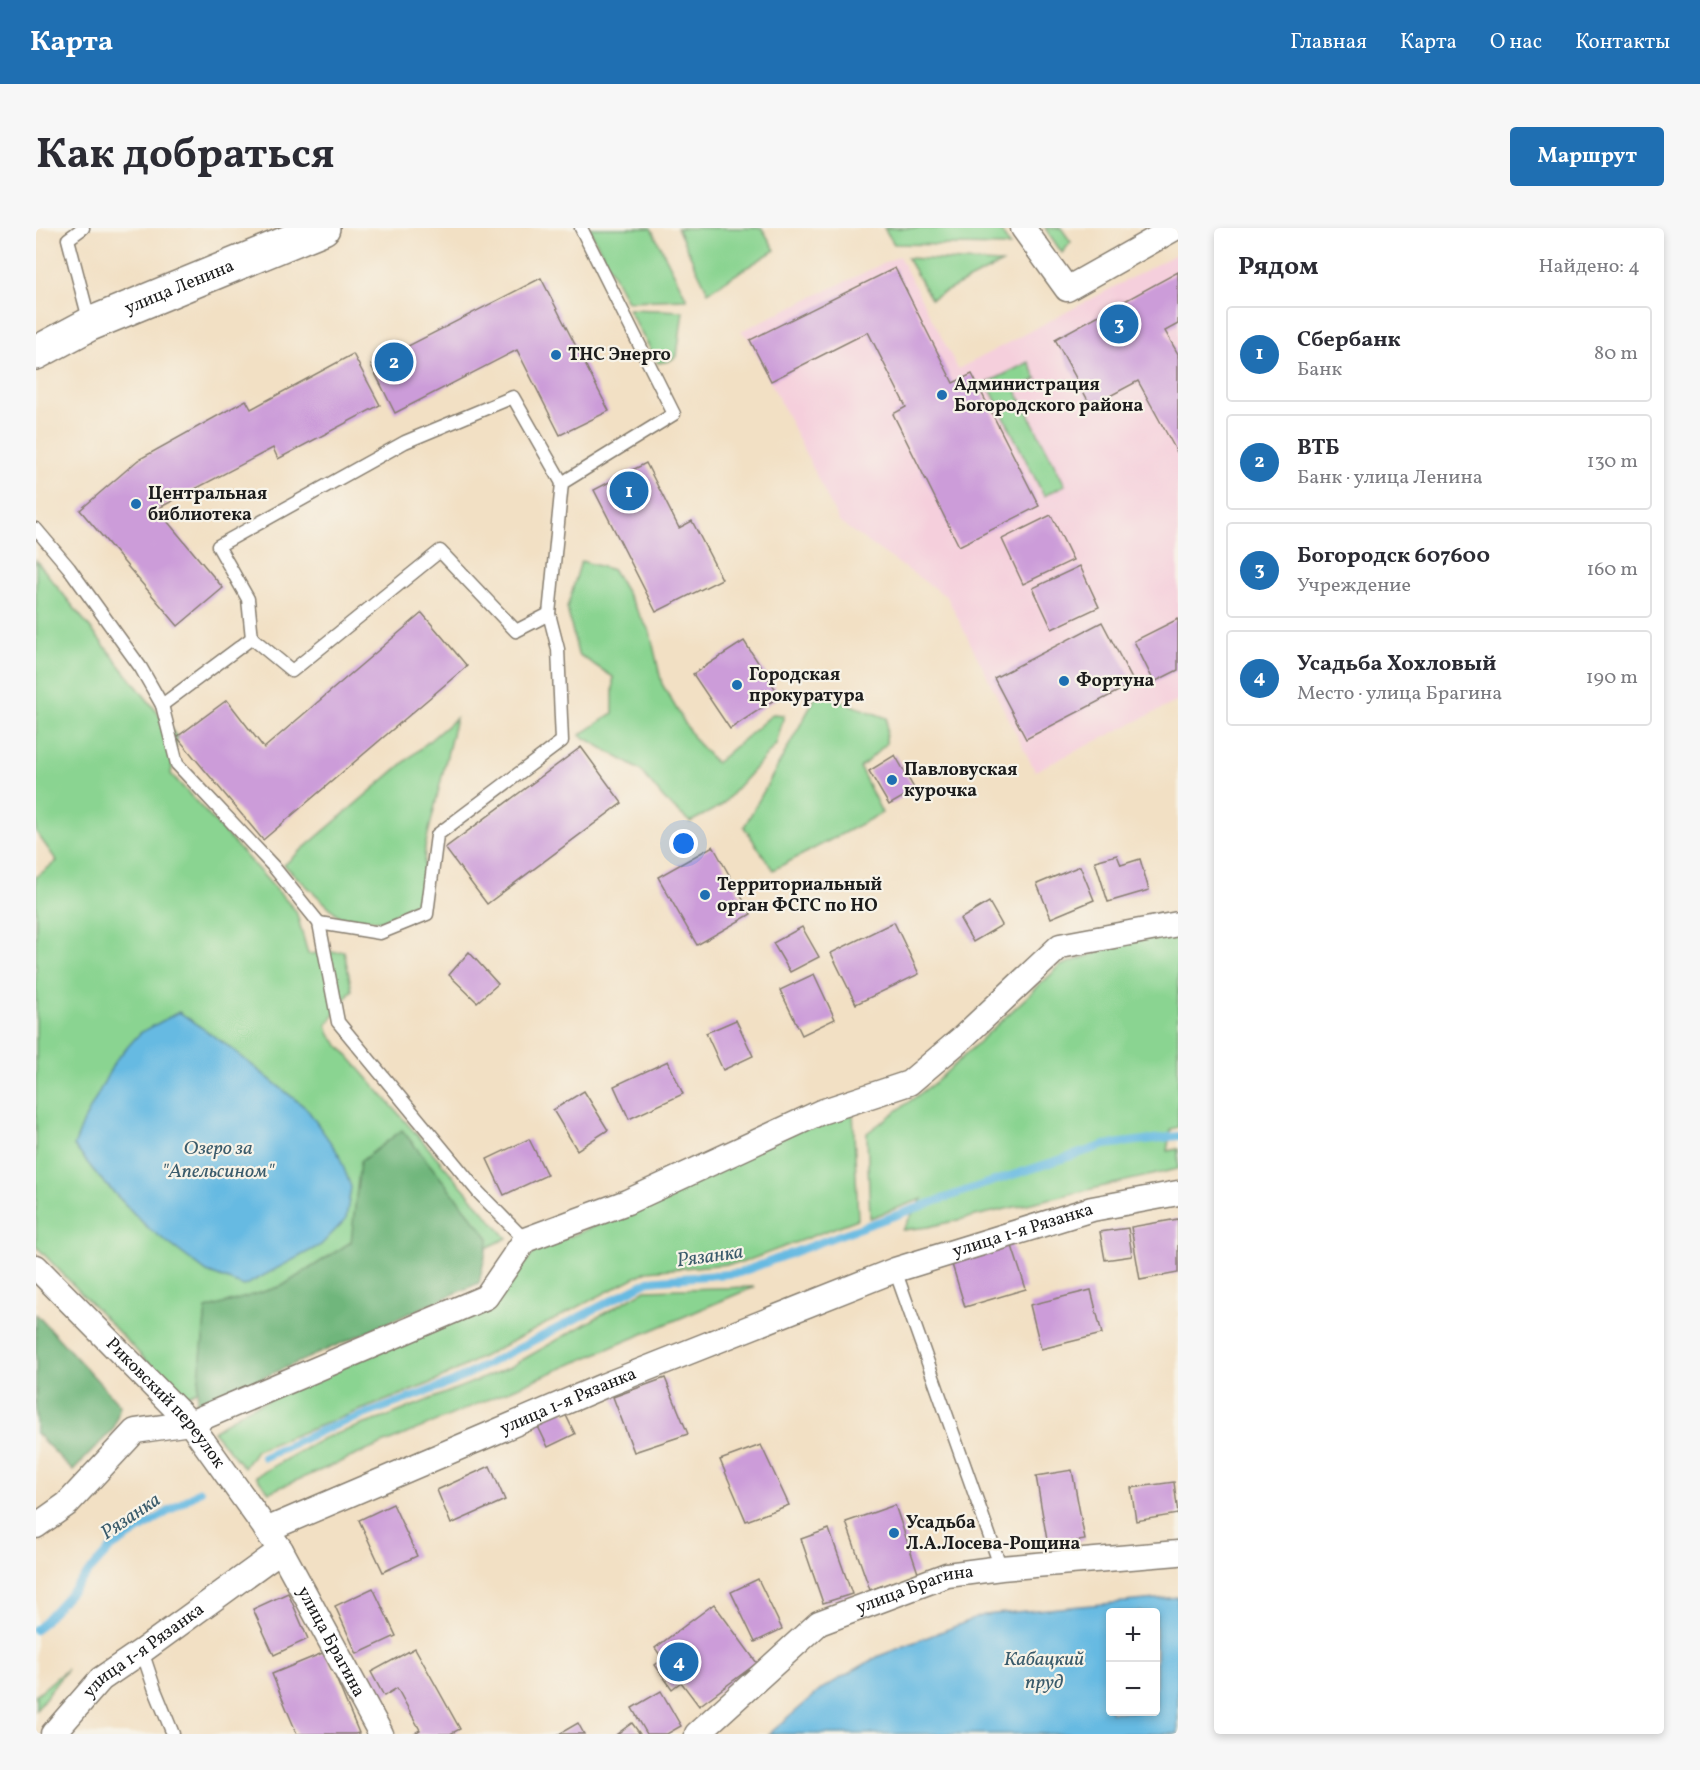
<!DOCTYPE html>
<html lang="ru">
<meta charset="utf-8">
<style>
body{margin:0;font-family:Vollkorn,serif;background:#f7f7f7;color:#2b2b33}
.controls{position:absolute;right:18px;bottom:18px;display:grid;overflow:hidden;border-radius:6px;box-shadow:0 3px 9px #0003}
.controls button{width:54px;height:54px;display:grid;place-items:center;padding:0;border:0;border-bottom:2px solid #e1e1e2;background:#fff;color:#2b2b33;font:30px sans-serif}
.you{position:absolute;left:648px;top:616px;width:21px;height:21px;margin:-15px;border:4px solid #fff;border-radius:50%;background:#1a73e8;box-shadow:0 0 0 9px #1a73e833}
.badge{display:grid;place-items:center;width:39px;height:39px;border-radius:50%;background:#1f6fb2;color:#fff;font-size:20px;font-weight:700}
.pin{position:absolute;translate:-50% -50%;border:3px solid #fff;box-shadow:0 2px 6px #0006}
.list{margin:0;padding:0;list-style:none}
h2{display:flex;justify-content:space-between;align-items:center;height:78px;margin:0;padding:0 24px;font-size:26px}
h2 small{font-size:20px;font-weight:400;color:#7c7c81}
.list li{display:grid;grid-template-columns:39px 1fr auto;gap:18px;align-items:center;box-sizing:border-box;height:96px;margin:0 12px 12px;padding:0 12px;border:2px solid #e1e1e2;border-radius:6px}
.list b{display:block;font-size:22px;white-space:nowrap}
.list p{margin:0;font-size:20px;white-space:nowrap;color:#7c7c81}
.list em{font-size:20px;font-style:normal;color:#7c7c81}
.map{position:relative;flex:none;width:1142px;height:1506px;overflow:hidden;border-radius:6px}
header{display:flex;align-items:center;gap:36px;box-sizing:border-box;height:84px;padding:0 30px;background:#1f6fb2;color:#fff}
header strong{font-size:28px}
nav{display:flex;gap:33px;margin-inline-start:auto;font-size:21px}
.intro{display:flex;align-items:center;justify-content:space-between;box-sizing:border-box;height:144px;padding:0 36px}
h1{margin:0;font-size:42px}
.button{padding:15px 27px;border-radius:6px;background:#1f6fb2;color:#fff;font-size:21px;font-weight:700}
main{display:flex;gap:36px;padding:0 36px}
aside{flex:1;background:#fff;border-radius:6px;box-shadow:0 3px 9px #0003}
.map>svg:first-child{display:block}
.built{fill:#f5cfdc}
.green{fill:#8ad491;stroke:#537856;stroke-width:1.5;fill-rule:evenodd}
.forest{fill:#6fb67b;stroke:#46694c;stroke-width:1.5}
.water{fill:#66bae2;stroke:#416b7f;stroke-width:1.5;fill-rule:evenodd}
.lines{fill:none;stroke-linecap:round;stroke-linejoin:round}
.stream{stroke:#66bae2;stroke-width:8}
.building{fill:#cc9cd9}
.service-casing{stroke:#877e70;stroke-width:15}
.minor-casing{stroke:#877e70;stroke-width:27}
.secondary-casing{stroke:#877e70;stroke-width:36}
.service{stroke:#fff;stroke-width:12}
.minor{stroke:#fff;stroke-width:24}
.secondary{stroke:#fff;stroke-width:33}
.poi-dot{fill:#1f6fb2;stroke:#f7f3e8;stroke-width:2}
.labels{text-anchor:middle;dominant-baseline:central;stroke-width:4.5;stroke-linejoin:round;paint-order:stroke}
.street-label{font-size:18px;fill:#1c1c1c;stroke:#f7f3e8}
.poi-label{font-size:18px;font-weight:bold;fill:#1c1c1c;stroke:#f7f3e8;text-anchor:start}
.water-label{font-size:20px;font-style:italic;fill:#3a5b6b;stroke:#f7f3e8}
</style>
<header>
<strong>Карта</strong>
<nav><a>Главная</a><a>Карта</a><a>О нас</a><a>Контакты</a></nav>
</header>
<div class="intro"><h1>Как добраться</h1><a class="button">Маршрут</a></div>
<main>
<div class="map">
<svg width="1142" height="1506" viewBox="0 0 1142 1506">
<rect width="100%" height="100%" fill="#f7f3e8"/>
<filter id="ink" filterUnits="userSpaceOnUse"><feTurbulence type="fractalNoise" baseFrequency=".0167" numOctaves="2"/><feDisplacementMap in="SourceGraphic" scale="12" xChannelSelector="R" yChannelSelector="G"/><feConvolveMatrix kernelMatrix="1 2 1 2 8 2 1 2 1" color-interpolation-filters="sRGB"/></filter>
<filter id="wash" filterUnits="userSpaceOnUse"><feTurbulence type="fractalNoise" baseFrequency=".008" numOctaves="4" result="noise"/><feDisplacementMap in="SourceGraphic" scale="24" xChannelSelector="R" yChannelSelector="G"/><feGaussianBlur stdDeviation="1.35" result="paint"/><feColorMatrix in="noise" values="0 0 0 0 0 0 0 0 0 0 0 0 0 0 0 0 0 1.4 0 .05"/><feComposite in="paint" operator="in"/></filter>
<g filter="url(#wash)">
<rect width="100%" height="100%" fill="#f2e0c4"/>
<!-- built -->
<path class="built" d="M1142,25v448l-143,70 -88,-174 -108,-75 -89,-182 -9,-9 158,-75 59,113z"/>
<!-- green -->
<g class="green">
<path d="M553,0h62l36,71 -60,2z"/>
<path d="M641,0h85l13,22 -67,42z"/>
<path d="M848,0h115l11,18 -116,-2z"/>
<path d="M1009,0h16l10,14 -9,11z"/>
<path d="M871,30l95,5 -71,36z"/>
<path d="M592,81l55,2 -6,45 -8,5 -11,2z"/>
<path d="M993,134l8,17 -21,11 49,95 -21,11 -57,-113z"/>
<path d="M0,332l141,177 -6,37 125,137 12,43 36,-3 8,39 -25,35 3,10 177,203 -325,160 -146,-152v-369l21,-16 -21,-29zM143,784l49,34 79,63 -160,118 -48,-50 -24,-31z"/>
<path d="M545,333l32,9 37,62 12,52 32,55 22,24 57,-49 11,1 -8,30 -55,61 -31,16 -26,-23 -24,-29 -60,-35 33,-22v-36l-35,-23 -11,-46z"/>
<path d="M782,465l69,25 -1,26 -26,24 22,45 -109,57 -29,-43z"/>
<path d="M420,490l-31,129 -3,53 -41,21 -41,-4 -56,-52z"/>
<path d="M1142,706v193l-7,2 -4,22 11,-2v20l-250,58 -26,3 20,-31 -52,19 -3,-85 70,-52 123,-115 70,-25z"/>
<path d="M817,883l5,108 -117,44 -94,8 -213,111 -178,68 -12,18 -31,-37 32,-21 247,-108 43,-51 153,-65 129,-73z"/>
<path d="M718,1059l-485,205 -13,-16 68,-38 62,-21 122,-49 137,-78z"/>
<path d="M31,1441l-31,41v-15z"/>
</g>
<!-- forest -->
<g class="forest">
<path d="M366,902l87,108 -10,45 -283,124 10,-98 76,-23 69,-44 9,-80z"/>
<path d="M0,1086l84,91 -6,23 -41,43 -37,-38z"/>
</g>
<!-- water -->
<g class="water">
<path d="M143,784l49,34 79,63 31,44 13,34 -5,32 -25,26 -77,41 -37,-14 -60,-45 -48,-50 -25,-31 10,-25 31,-60 25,-28z"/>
<path d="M1142,1369v137h-409l54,-46 56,-32 105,-41zM1120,1384v100h-46v-100z"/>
</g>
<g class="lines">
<!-- stream -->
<g class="stream">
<path d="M228,1229l59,-27 130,-48 196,-101 90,-8 98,-37 142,-50 126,-41 73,-9"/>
<path d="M0,1402l74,-81 90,-58"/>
</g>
</g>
<g id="blocks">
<!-- building -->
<g class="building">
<path d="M859,40l58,115 19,-9 67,132 -80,40 -66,-132 13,-7 -38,-75 -97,49 -21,-41z"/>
<path d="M1142,44v52l-13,7 13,23v100l-40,-73 -47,25 -36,-67z"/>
<path d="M505,50l68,133 -49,24 -43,-85 -122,63 -24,-48z"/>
<path d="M317,126l27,51 -102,54 -5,-11 -116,61 66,79 -45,38 -98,-116 58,-50 108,-60 5,9z"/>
<path d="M610,235l33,65 13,-7 30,58 -66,33 -62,-122z"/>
<path d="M1015,287l22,45 -50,24 -21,-45z"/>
<path d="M1044,338l19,41 -47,22 -19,-41z"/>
<path d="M386,385l45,53 -204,174 -86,-103 50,-37 37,48z"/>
<path d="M1142,391v51l-24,12 -20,-41z"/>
<path d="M1066,394l32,61 -108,56 -32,-61z"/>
<path d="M708,413l36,55 -50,33 -37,-55z"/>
<path d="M545,519l41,56 -135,101 -42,-56z"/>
<path d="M859,527l20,35 -26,15 -20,-34z"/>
<path d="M677,618l38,68 -54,31 -39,-68z"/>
<path d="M1081,627l4,10 19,-6 9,31 -41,12 -13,-41z"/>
<path d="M1044,638l14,34 -43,18 -14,-34z"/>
<path d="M953,674l13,23 -29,17 -13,-23z"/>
<path d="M858,694l25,52 -63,30 -25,-51z"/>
<path d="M766,699l17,30 -29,15 -17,-29z"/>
<path d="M433,724l29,32 -21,18 -28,-27z"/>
<path d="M778,746l21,45 -33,16 -22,-45z"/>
<path d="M700,792l17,36 -30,14 -17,-37z"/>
<path d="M632,833l15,33 -54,25 -15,-33z"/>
<path d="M548,863l24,39 -31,20 -24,-40z"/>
<path d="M493,911l18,36 -43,20 -17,-36z"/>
<path d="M1142,991v54l-38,7 -9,-53z"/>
<path d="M1092,1000l4,28 -27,4 -5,-28z"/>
<path d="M975,1015l15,46 -61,18 -14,-46z"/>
<path d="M1055,1062l11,44 -61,15 -11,-44z"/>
<path d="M629,1150l23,56 -54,18 -21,-55z"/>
<path d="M525,1177l14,29 -27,13 -14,-29z"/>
<path d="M725,1217l28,60 -43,16 -26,-61z"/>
<path d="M454,1238l15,34 -54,24 -14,-34z"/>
<path d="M1036,1242l13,70 -37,6 -12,-70z"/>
<path d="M1138,1254l4,32 -42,7 -5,-33z"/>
<path d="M357,1276l24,52 -34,16 -24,-52z"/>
<path d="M859,1277l23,68 -48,17 -24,-68z"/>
<path d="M793,1301l23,65 -29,9 -22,-64z"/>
<path d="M722,1351l24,50 -27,13 -24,-50z"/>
<path d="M337,1360l23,48 -39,18 -22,-48z"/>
<path d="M252,1365l20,46 -34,16 -21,-46z"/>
<path d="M678,1376l43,59 -58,43 -18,-24 -9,7 -17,-24 8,-6 -8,-11z"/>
<path d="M379,1420l45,81 -10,5h-37l7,-4 -23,-42 -13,8 -13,-24z"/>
<path d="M289,1424l34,81 -4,1h-58l-25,-60z"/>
<path d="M625,1463l20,35 -14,8h-20l-15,-26z"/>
<path d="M542,1495l6,11h-25z"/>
<path d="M596,1495l8,11h-23z"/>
</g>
</g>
</g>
<g filter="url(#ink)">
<use href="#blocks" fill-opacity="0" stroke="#877e70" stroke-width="1.5"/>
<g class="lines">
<defs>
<g id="service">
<path d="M47,0l-15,11 22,84"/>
<path d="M0,301l33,39 72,100 21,37 15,59 96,102 46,57 19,99 141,171 46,47"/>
<path d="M513,386l-33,17 -76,-80 -148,120 -40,-33 -4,-39 -30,-53 187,-104 108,-45 49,86"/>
<path d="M126,477l90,-67"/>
<path d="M283,695l61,10 47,-19 10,-79 125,-94 -4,-92 -9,-35 13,-131 112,-69 -93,-186"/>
<path d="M859,1042l106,298"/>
<path d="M106,1423l13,39 18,44"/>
</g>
<g id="minor">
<path d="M987,0l44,61 108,-61"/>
<path id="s1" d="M0,1039l154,156 91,127 100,184"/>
<path d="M0,1298l31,-22 68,-73 55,-8 296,-126 39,-57 102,-38 194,-90 88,-29 52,-44 99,-93 118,-22"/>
<path id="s2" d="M17,1506l48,-55 41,-28 139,-101 -15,-20 337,-144 292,-116 197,-61 86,-16"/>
<path id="s3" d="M661,1506l122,-111 128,-48 54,-7 177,-15"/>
</g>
<g id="secondary">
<path id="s4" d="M0,125l54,-29 233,-96"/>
</g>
</defs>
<!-- service casing -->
<use href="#service" class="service-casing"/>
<!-- minor casing -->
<use href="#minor" class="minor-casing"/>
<!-- secondary casing -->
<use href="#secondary" class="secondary-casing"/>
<!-- service -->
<use href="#service" class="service"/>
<!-- minor -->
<use href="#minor" class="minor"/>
<!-- secondary -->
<use href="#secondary" class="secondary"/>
</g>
</g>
<!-- markers -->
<g class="poi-dot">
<circle cx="520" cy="127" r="6"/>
<circle cx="906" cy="167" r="6"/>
<circle cx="100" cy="276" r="6"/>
<circle cx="1028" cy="453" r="6"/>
<circle cx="701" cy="457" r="6"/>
<circle cx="856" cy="552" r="6"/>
<circle cx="669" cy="667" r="6"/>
<circle cx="858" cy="1305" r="6"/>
</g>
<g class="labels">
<!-- street labels -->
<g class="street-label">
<text stroke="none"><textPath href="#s4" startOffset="158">улица Ленина</textPath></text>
<text stroke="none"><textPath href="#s2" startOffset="1134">улица 1-я Рязанка</textPath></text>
<text stroke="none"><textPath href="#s2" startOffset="648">улица 1-я Рязанка</textPath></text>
<text stroke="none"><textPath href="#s1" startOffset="188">Риковский переулок</textPath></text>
<text stroke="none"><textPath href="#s3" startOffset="267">улица Брагина</textPath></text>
<text stroke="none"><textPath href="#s1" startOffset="480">улица Брагина</textPath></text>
<text stroke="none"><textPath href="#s2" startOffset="124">улица 1-я Рязанка</textPath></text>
</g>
<!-- poi labels -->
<g class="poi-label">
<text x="532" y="127">ТНС Энерго</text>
<text x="918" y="157">Администрация<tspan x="918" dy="21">Богородского района</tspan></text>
<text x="112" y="266">Центральная<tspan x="112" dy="21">библиотека</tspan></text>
<text x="713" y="447">Городская<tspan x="713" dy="21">прокуратура</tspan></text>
<text x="1040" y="453">Фортуна</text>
<text x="868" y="542">Павловуская<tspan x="868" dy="21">курочка</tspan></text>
<text x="681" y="657">Территориальный<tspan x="681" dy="21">орган ФСГС по НО</tspan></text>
<text x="870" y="1295">Усадьба<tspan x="870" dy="21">Л.А.Лосева-Рощина</tspan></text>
</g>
<!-- water labels -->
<g class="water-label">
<text x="182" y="921">Озеро за<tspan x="182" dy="23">"Апельсином"</tspan></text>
<text transform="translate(674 1029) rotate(-8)">Рязанка</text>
<text transform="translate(95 1289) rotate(-34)">Рязанка</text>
<text x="1008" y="1432">Кабацкий<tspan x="1008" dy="23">пруд</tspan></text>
</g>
</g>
</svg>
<div class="controls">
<button>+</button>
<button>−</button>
</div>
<div class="you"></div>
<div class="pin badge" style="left:593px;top:263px">1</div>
<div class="pin badge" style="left:358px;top:134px">2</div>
<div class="pin badge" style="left:1083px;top:96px">3</div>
<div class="pin badge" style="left:643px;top:1434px">4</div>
</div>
<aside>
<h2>Рядом<small>Найдено: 4</small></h2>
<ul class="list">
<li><span class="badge">1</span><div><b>Сбербанк</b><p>Банк</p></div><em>80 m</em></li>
<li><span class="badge">2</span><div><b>ВТБ</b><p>Банк · улица Ленина</p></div><em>130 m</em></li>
<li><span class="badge">3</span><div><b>Богородск 607600</b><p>Учреждение</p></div><em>160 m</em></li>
<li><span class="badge">4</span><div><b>Усадьба Хохловый</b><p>Место · улица Брагина</p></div><em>190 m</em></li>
</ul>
</aside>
</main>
